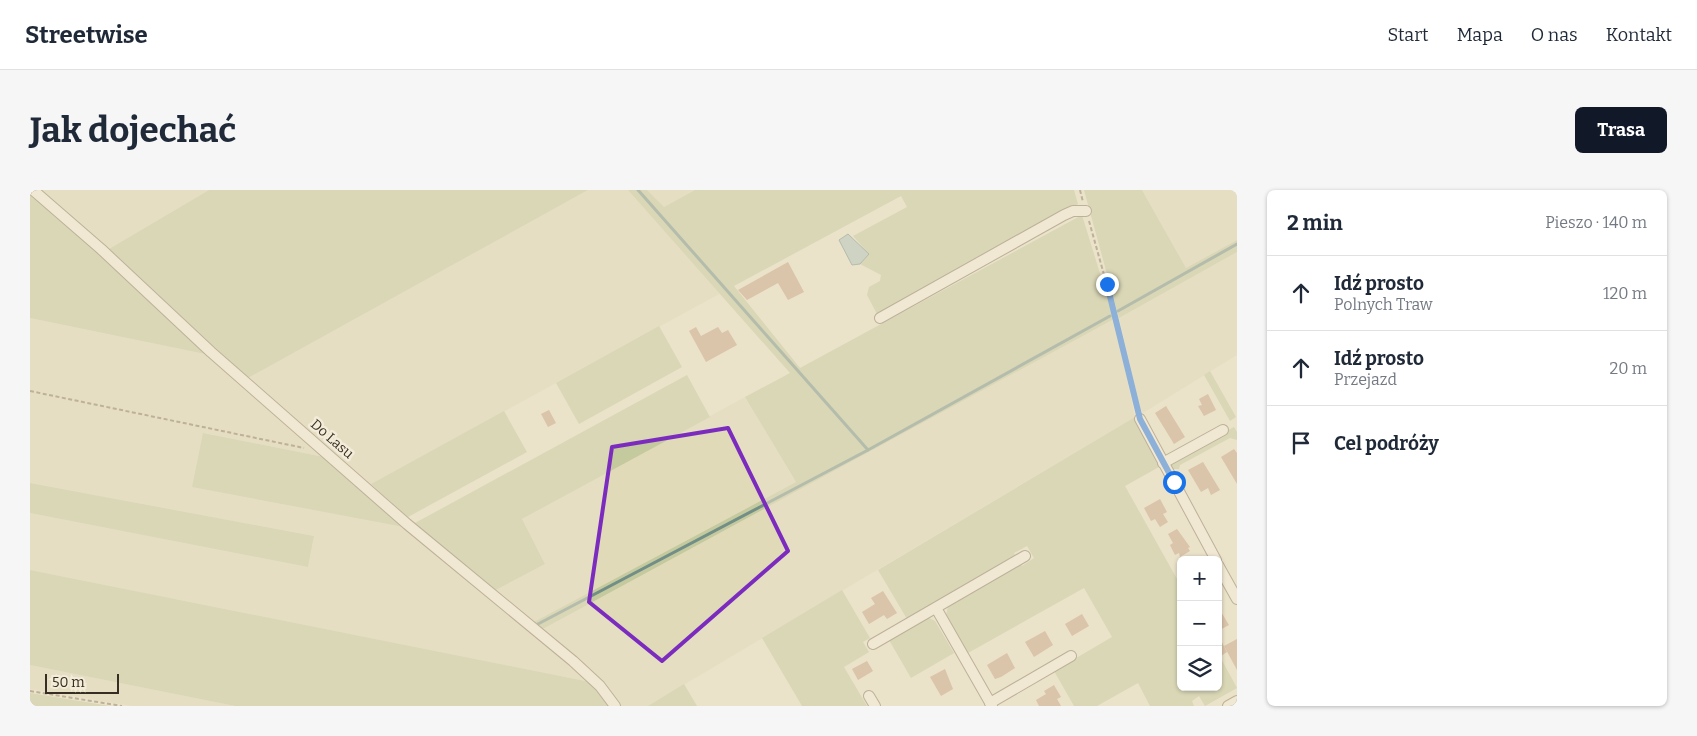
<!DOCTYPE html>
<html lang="pl">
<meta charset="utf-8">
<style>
body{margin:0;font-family:Bitter,serif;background:#f6f6f7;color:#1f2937}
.controls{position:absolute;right:15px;bottom:15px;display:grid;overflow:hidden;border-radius:8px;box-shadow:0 1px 4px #0004}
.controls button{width:45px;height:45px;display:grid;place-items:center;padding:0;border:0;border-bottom:1px solid #e0e1e3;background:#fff;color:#1f2937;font:25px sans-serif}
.scale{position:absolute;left:15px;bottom:12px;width:74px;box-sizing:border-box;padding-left:5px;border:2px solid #382d22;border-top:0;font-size:14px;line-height:18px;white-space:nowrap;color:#382d22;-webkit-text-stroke:4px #f3ecd9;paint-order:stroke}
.stop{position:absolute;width:15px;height:15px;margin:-11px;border:4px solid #1a73e8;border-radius:50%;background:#fff}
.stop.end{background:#1a73e8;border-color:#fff;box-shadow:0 1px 5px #0008}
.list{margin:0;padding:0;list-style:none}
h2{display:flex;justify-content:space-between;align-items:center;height:65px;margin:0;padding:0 20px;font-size:21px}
h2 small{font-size:16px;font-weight:400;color:#747a83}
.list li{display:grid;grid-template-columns:32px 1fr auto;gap:15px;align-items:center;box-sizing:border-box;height:75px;padding:0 20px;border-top:1px solid #e0e1e3}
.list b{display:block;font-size:19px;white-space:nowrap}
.list p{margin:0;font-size:16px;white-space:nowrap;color:#747a83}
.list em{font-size:16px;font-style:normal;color:#747a83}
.icon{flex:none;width:28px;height:28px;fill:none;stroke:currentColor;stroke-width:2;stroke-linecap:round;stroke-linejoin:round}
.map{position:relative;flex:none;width:1207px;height:516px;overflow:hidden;border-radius:8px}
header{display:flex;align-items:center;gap:30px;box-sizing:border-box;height:70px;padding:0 25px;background:#fff;border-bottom:1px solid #e0e1e3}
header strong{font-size:24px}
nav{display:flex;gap:28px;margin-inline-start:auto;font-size:18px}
.intro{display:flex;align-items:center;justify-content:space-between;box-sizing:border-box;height:120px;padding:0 30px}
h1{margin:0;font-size:35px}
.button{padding:12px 22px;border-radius:8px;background:#111827;color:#fff;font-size:18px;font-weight:700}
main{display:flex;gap:30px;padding:0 30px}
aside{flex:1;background:#fff;border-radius:8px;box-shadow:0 1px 4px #0004}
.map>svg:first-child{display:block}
.farmland{fill:#e0dab8}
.green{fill:#c4c99e}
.water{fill:#aac0ba;stroke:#718e87}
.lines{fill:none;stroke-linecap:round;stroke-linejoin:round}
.stream{stroke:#718e87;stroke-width:3}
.building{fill:#c69f83}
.minor-casing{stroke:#87755f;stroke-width:12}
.path{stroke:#87755f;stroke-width:2;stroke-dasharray:4 2.5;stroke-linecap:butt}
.minor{stroke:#f7efdd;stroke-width:10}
.route{stroke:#1a73e8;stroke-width:6}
.marked{fill:none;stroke:#7b2cbf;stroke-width:4;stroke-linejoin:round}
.labels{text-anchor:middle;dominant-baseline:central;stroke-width:5;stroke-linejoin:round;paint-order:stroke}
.street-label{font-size:14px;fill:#382d22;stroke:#f3ecd9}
</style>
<header>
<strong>Streetwise</strong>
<nav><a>Start</a><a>Mapa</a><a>O nas</a><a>Kontakt</a></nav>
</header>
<div class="intro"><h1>Jak dojechać</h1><a class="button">Trasa</a></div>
<main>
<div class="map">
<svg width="1207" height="516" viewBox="0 0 1207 516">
<rect width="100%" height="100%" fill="#ebe2ca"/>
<!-- farmland -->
<g class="farmland">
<path d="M9,0h170l-100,59z"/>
<path d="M558,0h40l93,103 -350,191 -123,-106z"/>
<path d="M617,0h48l-31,17z"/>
<path d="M1112,0h95v50l-51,28z"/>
<path d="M1207,62v103l-94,58 -3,-6 -21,-89z"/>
<path d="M0,128l180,37 114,102 -120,-24 200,94 186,155 -560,-112v-57l278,54 6,-31 -284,-53z"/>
<path d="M1084,129l21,98 -487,289h-28l-79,-76z"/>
<path d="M715,207l51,85 -264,141 -38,-32 51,-27 -23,-45z"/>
<path d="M0,475l205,41h-103l-102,-17z"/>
</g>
<!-- green -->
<g class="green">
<path d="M179,0h379l-340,188 -139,-129z"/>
<path d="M598,0h19l17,17 31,-17h379l4,14 -104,59 -97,51 -10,-19 2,-8 11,-6 1,-6 -21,-11 9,-10 -16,-18 54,-29 -6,-11 -167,90 66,82 282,-153 32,104 -573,311 -9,-7 264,-141 -51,-85 45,-24z"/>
<path d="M1054,0h58l44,78 51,-28v12l-118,66z"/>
<path d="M0,1l180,164 -180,-37z"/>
<path d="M629,136l23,41 -103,57 -23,-41z"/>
<path d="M1180,181l26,46 -6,4 -26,-46z"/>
<path d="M657,185l23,42 -188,102 23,45 -51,27 -79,-68z"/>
<path d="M474,221l23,41 -119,65 -37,-33z"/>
<path d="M1105,227l24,50 -34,19 56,100v101h37v-34l19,35 -32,18 -6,-10 -7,5 2,5h-44l-12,-23 -41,23h-23l-20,-35 58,-34 -28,-49 -116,65 -22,-37 2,-10 72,-43 2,3 12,-8 -7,-12 -13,7 1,2 -108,64 -29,-49z"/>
<path d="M1204,237l3,5v8l-7,-2 -50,27 -1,4h-9l-1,-7z"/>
<path d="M173,243l121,24 80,70 -212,-40z"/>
<path d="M0,293l284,53 -6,31 -278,-54z"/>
<path d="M0,380l560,112 20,24h-375l-205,-41z"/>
<path d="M812,400l28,48 -7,4 6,10 -25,15 23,39h-65l-40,-68z"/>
<path d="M897,427l8,4 19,32 -43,25 -22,-38z"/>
<path d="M654,494l13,22h-49z"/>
<path d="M0,503l80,13h-80z"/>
</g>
<!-- water -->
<path class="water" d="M818,44l21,20 -9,10 -8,1 -13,-25z"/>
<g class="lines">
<!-- stream -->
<g class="stream">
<path d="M608,0l230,260"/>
<path d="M1088,121l119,-67"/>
<path d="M508,434l330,-174 242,-134"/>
</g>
</g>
<!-- building -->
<g class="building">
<path d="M758,72l16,30 -16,8 -10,-17 -31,17 -9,-10z"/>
<path d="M666,137l5,9 17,-9 4,6 6,-3 9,15 -31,17 -17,-31z"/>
<path d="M1178,204l8,16 -12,6 -6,-10 4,-1 -3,-6z"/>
<path d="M1136,216l19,31 -11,7 -19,-31z"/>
<path d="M519,220l7,13 -8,4 -7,-13z"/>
<path d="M1204,259l3,4v31l-16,-27z"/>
<path d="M1173,272l17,28 -9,5 -3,-7 -7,4 -13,-22z"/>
<path d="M1130,309l7,13 -4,2 5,8 -8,5 -5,-8 -4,2 -7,-13z"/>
<path d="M1147,339l13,18 -2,1 2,3 -10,6 -1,-4 -4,2 -5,-10 3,-2 -5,-9z"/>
<path d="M853,401l14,22 -10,6 -3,-4 -15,9 -7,-12 13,-8 -4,-6z"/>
<path d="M1188,417l11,18 -11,6z"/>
<path d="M1052,424l7,12 -17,10 -7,-12z"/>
<path d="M1015,441l8,14 -19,12 -9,-15z"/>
<path d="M1188,445l9,17 -9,6z"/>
<path d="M1207,449v31l-13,-24z"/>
<path d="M977,463l8,15 -14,9 -6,2 -8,-14z"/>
<path d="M837,471l6,10 -15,9 -6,-11z"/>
<path d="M915,479l8,20 -12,7 -11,-19z"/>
<path d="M1024,495l7,12 -4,2 4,7h-22l-3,-6 10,-6 -2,-3z"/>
</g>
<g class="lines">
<defs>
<g id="minor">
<path d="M3,0l68,59 110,103 196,172 166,137 27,25 15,20"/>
<path d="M850,128l184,-103 9,-4h13"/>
<path d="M1110,229l76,141"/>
<path d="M1133,273l60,-33"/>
<path d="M1188,375l19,34"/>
<path d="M906,418l56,98"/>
<path d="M843,454l152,-88"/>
<path d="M839,506l6,10"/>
<path d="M960,513l81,-47"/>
<path d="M1198,516l9,-5"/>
</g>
</defs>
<!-- minor casing -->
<use href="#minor" class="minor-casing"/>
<!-- path -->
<g class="path">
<path d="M1050,0l3,12"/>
<path d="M1059,31l26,93 23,96"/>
<path d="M0,201l274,57"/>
<path d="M0,501l92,15"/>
</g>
<!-- minor -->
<use href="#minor" class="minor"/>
</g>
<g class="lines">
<!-- route -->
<path class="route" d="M1077,94l33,135 34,63"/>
</g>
<!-- marked area -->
<path d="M0 0H1207V516H0ZM698,238l60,123 -126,110 -73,-59 23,-155z" fill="#ebe2ca" fill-opacity=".55" fill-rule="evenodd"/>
<path class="marked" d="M698,238l60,123 -126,110 -73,-59 23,-155z"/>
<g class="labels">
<!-- street labels -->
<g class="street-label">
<text transform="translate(302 249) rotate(41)">Do Lasu</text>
</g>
</g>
</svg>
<div class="controls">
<button>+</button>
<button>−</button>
<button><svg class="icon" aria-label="layers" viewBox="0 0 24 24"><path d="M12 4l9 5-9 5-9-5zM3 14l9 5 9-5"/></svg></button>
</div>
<div class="scale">50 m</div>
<div class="stop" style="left:1144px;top:292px"></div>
<div class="stop end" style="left:1077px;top:94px"></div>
</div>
<aside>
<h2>2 min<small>Pieszo · 140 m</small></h2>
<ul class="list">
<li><svg class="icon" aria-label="ahead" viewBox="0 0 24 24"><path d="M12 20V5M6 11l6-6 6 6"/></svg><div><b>Idź prosto</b><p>Polnych Traw</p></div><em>120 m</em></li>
<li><svg class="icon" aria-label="ahead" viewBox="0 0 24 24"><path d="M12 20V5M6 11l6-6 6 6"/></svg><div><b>Idź prosto</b><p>Przejazd</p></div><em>20 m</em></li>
<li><svg class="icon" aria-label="arrive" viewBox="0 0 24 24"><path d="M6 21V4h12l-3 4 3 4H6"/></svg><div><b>Cel podróży</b></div></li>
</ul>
</aside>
</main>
